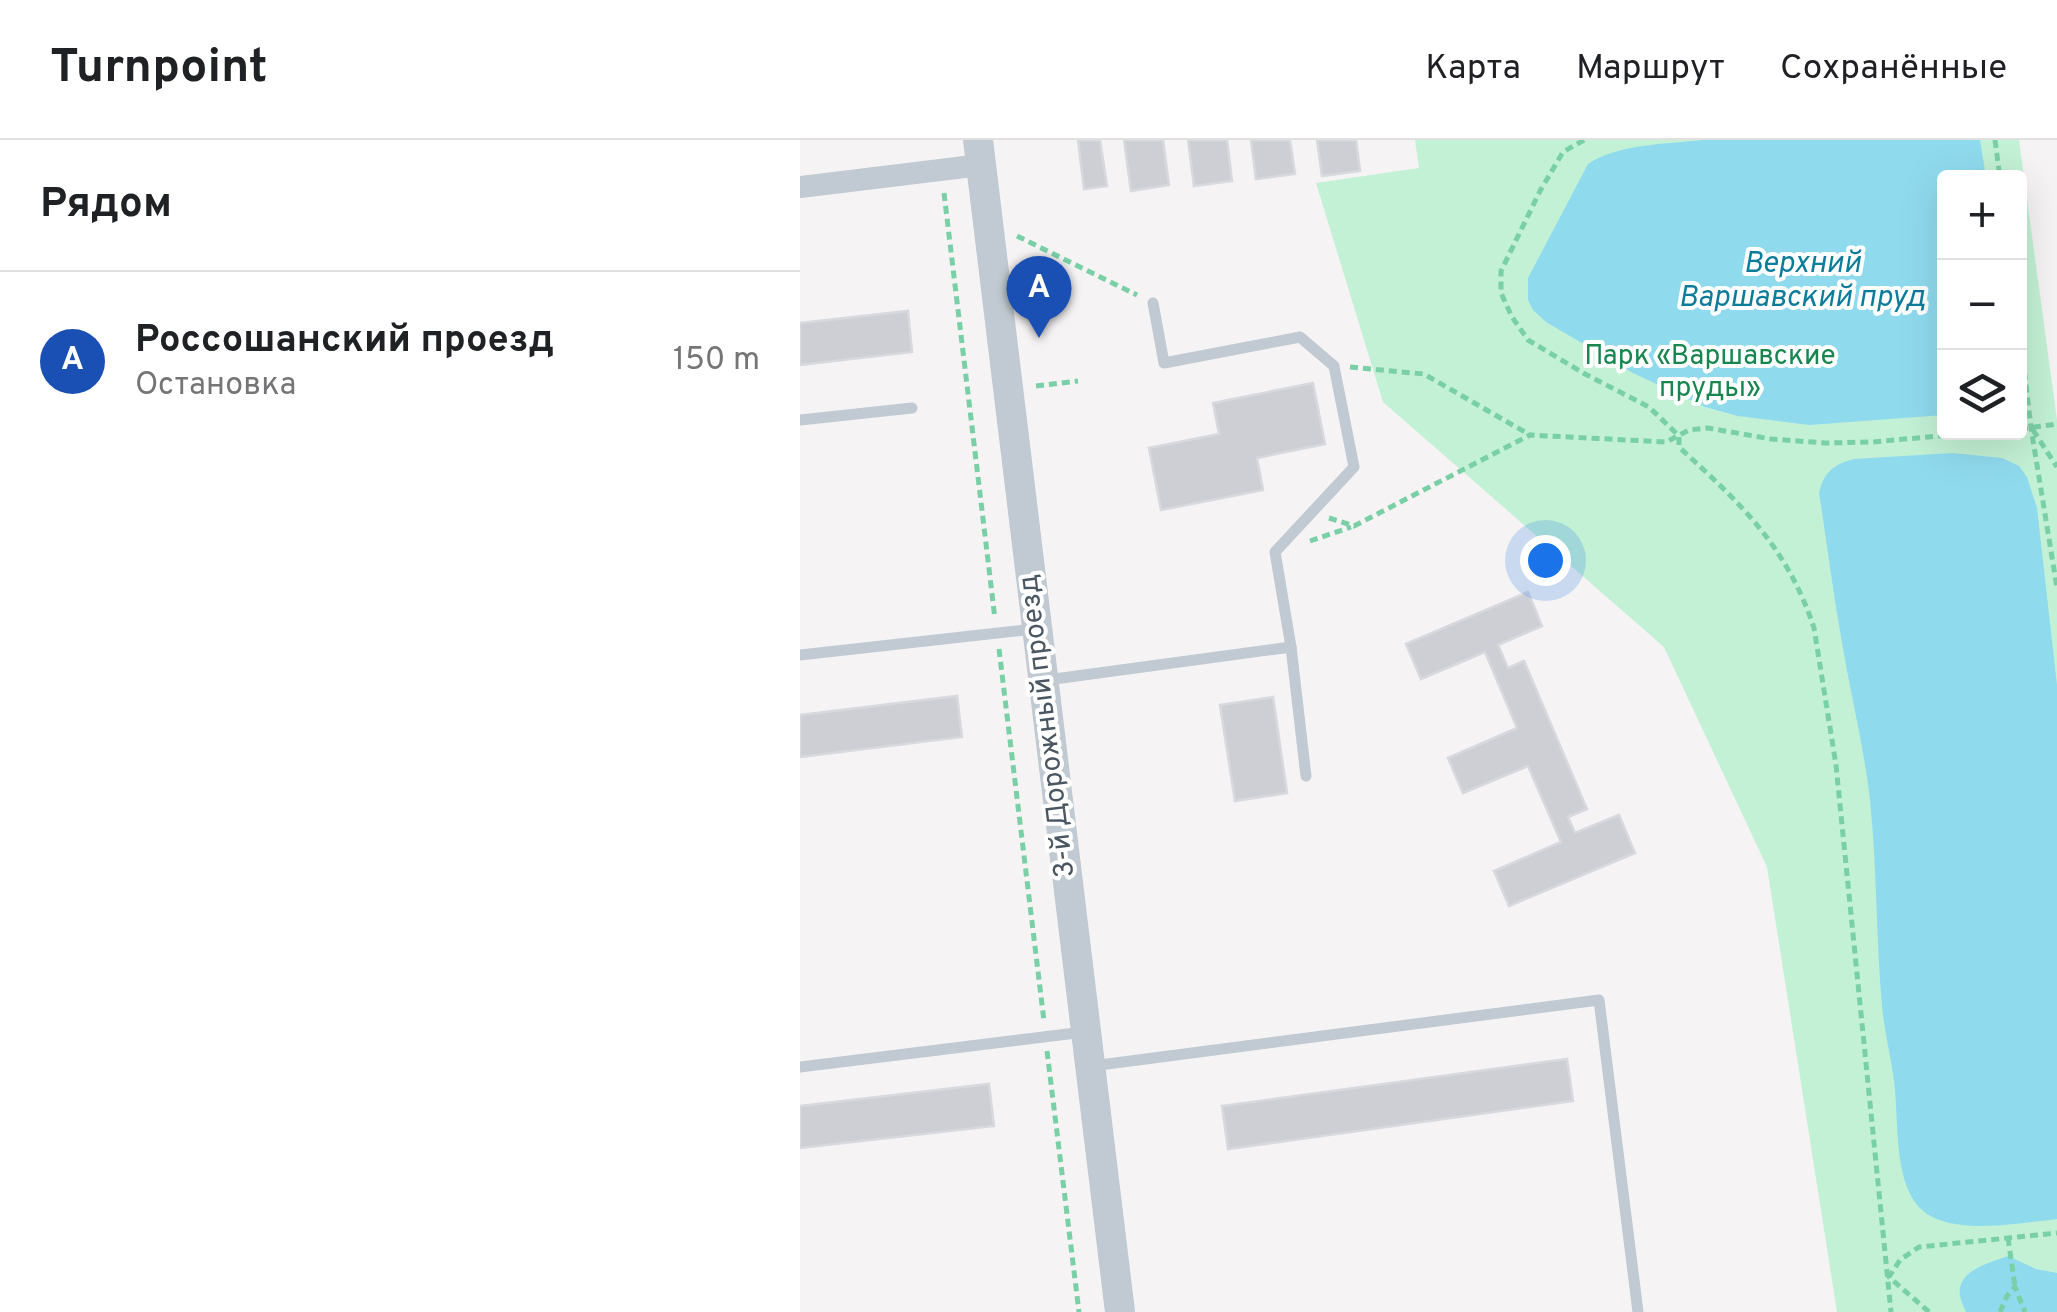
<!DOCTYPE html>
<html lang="ru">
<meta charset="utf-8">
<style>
body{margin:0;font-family:Overpass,sans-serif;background:#f2f2f2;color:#202124}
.controls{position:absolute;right:30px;top:30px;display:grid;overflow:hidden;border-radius:10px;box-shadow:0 10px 40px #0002}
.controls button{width:90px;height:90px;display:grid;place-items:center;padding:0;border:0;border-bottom:2px solid #e0e0e0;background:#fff;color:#202124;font:50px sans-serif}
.you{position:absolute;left:745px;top:420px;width:35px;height:35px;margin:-25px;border:8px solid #fff;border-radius:50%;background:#1a73e8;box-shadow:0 0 0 15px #1a73e833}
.badge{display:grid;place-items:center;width:65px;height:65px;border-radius:50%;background:#d93025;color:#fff;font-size:32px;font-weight:700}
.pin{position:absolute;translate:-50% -82px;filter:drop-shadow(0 2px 5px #0008)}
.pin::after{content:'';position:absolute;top:52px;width:35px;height:30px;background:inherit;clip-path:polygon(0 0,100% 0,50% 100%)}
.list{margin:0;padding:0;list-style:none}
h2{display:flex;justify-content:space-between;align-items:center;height:130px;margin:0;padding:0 40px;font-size:42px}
h2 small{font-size:32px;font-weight:400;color:#757577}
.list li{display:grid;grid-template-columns:65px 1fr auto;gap:30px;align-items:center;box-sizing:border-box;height:180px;padding:0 40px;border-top:2px solid #e0e0e0}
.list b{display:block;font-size:38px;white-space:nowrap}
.list p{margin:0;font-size:32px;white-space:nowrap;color:#757577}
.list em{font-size:32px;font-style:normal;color:#757577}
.icon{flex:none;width:55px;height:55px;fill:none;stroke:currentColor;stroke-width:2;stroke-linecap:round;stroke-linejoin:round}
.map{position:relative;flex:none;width:1257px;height:1172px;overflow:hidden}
header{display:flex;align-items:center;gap:60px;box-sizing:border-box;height:140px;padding:0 50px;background:#fff;border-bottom:2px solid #e0e0e0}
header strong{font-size:48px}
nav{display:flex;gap:55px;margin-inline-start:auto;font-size:35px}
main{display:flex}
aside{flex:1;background:#fff}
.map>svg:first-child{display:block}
.green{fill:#c3f1d5;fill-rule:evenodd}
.water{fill:#90daee}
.building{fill:#cdcfd5;stroke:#d7d9de;stroke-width:2.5}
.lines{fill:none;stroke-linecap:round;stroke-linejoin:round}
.path{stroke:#7ad0a6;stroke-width:5;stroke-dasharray:8 5;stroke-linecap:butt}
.service{stroke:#c1cad2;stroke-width:11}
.minor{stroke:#c1cad2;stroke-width:22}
.tertiary{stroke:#c1cad2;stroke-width:30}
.labels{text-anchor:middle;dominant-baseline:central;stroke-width:8;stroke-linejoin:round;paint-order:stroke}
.park-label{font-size:28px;fill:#17864f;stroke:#fff}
.street-label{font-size:28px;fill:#4a5661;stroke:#fff}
.water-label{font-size:30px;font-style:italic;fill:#0c7c9b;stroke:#fff}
</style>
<header>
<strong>Turnpoint</strong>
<nav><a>Карта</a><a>Маршрут</a><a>Сохранённые</a></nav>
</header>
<main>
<aside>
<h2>Рядом<small></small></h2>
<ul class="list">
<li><span class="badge" style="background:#1a4fb4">A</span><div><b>Россошанский проезд</b><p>Остановка</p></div><em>150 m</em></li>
</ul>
</aside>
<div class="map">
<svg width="1257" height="1172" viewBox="0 0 1257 1172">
<rect width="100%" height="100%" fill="#f5f3f3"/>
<!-- green -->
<path class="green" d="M615,0h604l38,280v892h-220l-70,-445 -103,-220 -281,-245 -67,-219 103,-15zM1144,38h76v254h-76z"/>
<!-- water -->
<g class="water">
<path d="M902,0h278l6,37 -42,1v237l-135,10 -71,-9 -33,-9 -72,-34 -87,-51 -13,-12 -5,-10v-22l60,-114c28,-20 80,-20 114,-24z"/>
<path d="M1153,313l49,5 17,8 8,11 10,31 20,177v534c-38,4 -111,19 -139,-13 -25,-29 -19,-89 -24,-125 -3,-25 -10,-50 -12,-75 -6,-69 -5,-137 -12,-206 -6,-53 -19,-104 -28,-157 -9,-50 -15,-100 -23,-150 5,-21 15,-29 35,-34z"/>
<path d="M1208,1116l28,13 21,4v39h-91c-2,-5 -5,-10 -6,-16 -4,-26 30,-33 48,-40z"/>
</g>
<!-- building -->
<g class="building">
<path d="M278,0h22l7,46 -23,3z"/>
<path d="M324,0h39l6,45 -38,6z"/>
<path d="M388,0h39l5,41 -38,5z"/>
<path d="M451,0h39l5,34 -39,5z"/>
<path d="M517,0h39l4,31 -38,5z"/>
<path d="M108,171l4,41 -112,13v-42z"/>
<path d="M513,243l12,61 -68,14 6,32 -102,20 -12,-62 70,-14 -6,-31z"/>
<path d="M728,452l14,34 -44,19 10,23 16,-7 63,148 -19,8 7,16 44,-18 16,38 -126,53 -15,-35 67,-29 -33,-76 -65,27 -15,-35 69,-30 -32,-76 -64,27 -15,-35z"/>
<path d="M157,556l5,41 -162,20v-42z"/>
<path d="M473,557l14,96 -52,8 -15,-96z"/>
<path d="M767,919l6,42 -345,48 -6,-43z"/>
<path d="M189,944l5,42 -194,22v-42z"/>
</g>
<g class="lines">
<!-- path -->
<g class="path">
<path d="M784,0l-21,12 -23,39 -39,80v22l11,24 16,23 57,34 64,33 30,29v11c61,56 108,99 135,181l22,137 55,547"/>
<path d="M1195,0l5,38"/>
<path d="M144,53l51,426"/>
<path d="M217,96l120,59"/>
<path d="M1220,193l11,95 26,160"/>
<path d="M550,227l74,7 106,61"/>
<path d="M236,246l42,-5"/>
<path d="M1220,289l37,-5"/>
<path d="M1233,290l24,37"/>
<path d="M529,378l25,8 176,-91 136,7 23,-12 19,-2 63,11 54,4 47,-1 112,-10"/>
<path d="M510,401l41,-14"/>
<path d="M199,509l45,372"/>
<path d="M247,911l32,261"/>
<path d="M1208,1098l7,49"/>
<path d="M1129,1172l-40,-35 11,-17 19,-13 138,-14"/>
<path d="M1200,1172l7,-16 8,-9 10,25"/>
</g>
<!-- service -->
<g class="service">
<path d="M353,163l11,60 136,-26 34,29 20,101 -79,85 16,95 15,129"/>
<path d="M0,280l112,-12"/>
<path d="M0,515l234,-26"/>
<path d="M247,540l244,-33"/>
<path d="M292,926l507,-66 39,312"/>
<path d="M0,927l284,-35"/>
</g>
<!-- minor -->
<path class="minor" d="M0,47l181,-22"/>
<!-- tertiary -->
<path class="tertiary" d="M178,0l142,1172"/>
</g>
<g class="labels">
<!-- park labels -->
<g class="park-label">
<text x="910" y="217">Парк «Варшавские<tspan x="910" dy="32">пруды»</tspan></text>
</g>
<!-- street labels -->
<g class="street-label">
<text transform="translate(248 586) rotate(-97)">3-й Дорожный проезд</text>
</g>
<!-- water labels -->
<g class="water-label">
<text x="1002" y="124">Верхний<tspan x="1002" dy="34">Варшавский пруд</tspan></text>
</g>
</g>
</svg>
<div class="controls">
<button>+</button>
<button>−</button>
<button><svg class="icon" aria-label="layers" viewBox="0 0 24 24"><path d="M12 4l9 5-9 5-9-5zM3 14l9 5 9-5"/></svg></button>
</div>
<div class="you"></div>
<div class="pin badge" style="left:239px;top:198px;background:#1a4fb4">A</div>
</div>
</main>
